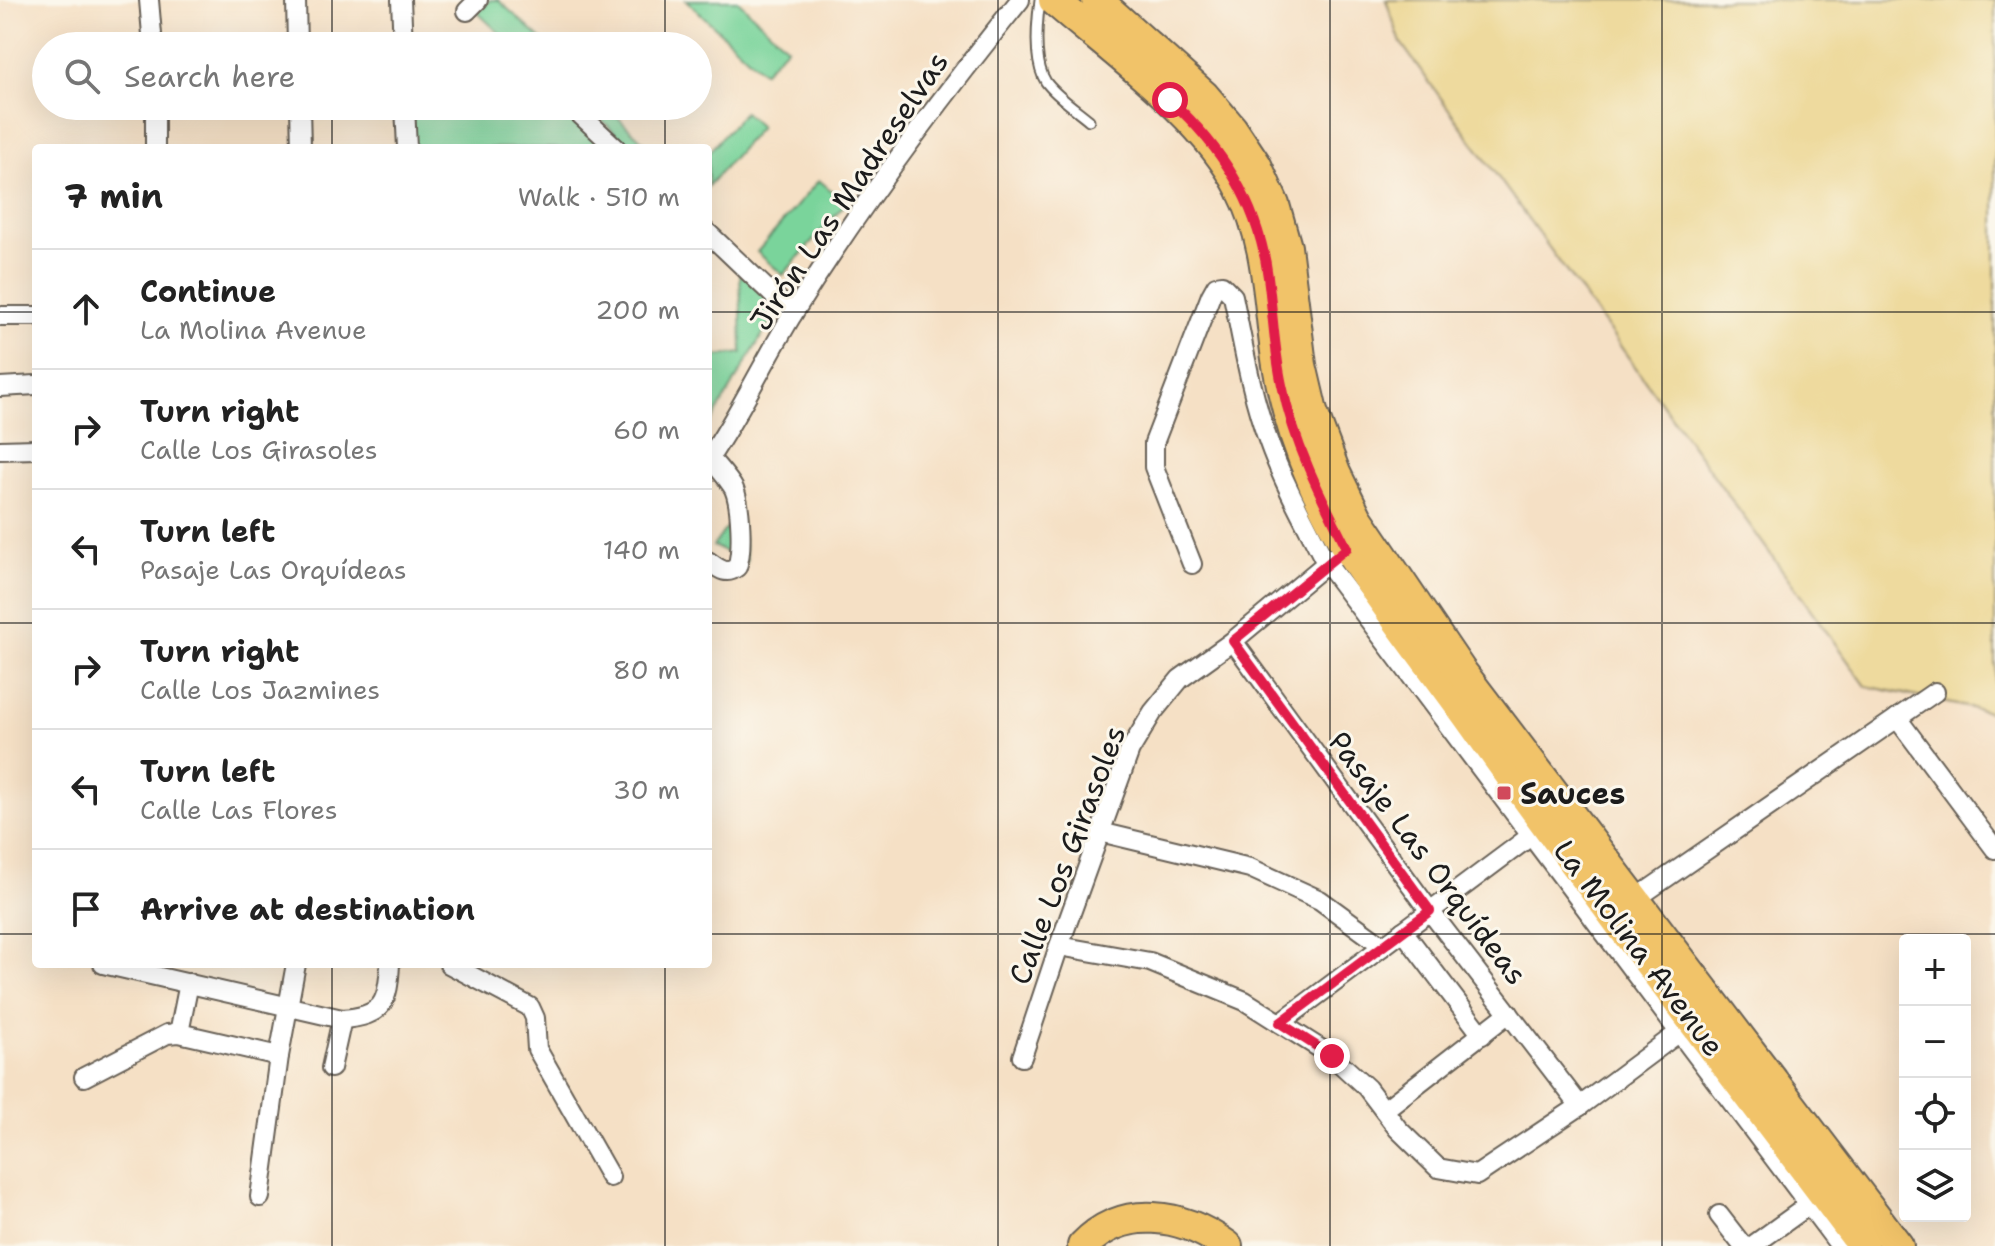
<!DOCTYPE html>
<meta charset="utf-8">
<style>
body{margin:0;font-family:"Shantell Sans",sans-serif;background:#f2f2f2;color:#222}
.controls{position:absolute;right:24px;bottom:24px;display:grid;overflow:hidden;border-radius:8px;box-shadow:0 8px 32px #0002}
.controls button{width:72px;height:72px;display:grid;place-items:center;padding:0;border:0;border-bottom:2px solid #e0e0e0;background:#fff;color:#222;font:40px sans-serif}
.stop{position:absolute;width:24px;height:24px;margin:-18px;border:6px solid #e11d48;border-radius:50%;background:#fff}
.stop.end{background:#e11d48;border-color:#fff;box-shadow:0 2px 8px #0008}
.list{margin:0;padding:0;list-style:none}
h2{display:flex;justify-content:space-between;align-items:center;height:104px;margin:0;padding:0 32px;font-size:34px}
h2 small{font-size:26px;font-weight:400;color:#767676}
.list li{display:grid;grid-template-columns:52px 1fr auto;gap:24px;align-items:center;box-sizing:border-box;height:120px;padding:0 32px;border-top:2px solid #e0e0e0}
.list b{display:block;font-size:30px;white-space:nowrap}
.list p{margin:0;font-size:26px;white-space:nowrap;color:#767676}
.list em{font-size:26px;font-style:normal;color:#767676}
.icon{flex:none;width:44px;height:44px;fill:none;stroke:currentColor;stroke-width:2;stroke-linecap:round;stroke-linejoin:round}
.map{position:relative;flex:none;width:1995px;height:1246px;overflow:hidden}
.search{position:absolute;background:#fff;box-shadow:0 8px 32px #0002;left:32px;top:32px;width:680px;height:88px;display:flex;align-items:center;gap:20px;box-sizing:border-box;padding:0 28px;border-radius:44px;color:#767676;font-size:30px}
.panel{position:absolute;background:#fff;box-shadow:0 8px 32px #0002;left:32px;top:144px;width:680px;height:824px;border-radius:8px}
.map>svg:first-child{display:block}
.green{fill:#7ad49b;stroke:#4b785c;stroke-width:2}
.sand{fill:#eeda9e;stroke:#857b5d;stroke-width:2}
.lines{fill:none;stroke-linecap:round;stroke-linejoin:round}
.lane-casing{stroke:#686157;stroke-width:13}
.street-casing{stroke:#686157;stroke-width:22}
.primary-casing{stroke:#686157;stroke-width:34}
.lane{stroke:#fff;stroke-width:9}
.street{stroke:#fff;stroke-width:18}
.primary{stroke:#f1c369;stroke-width:30}
.route{stroke:#e11d48;stroke-width:10}
.grid{fill:none;stroke:#1c1c1c;stroke-width:2;stroke-opacity:0.55}
.poi-dot{fill:#d1495b;stroke:#fbf7ec;stroke-width:3}
.labels{text-anchor:middle;dominant-baseline:central;stroke-width:6;stroke-linejoin:round;paint-order:stroke}
.street-label{font-size:30px;fill:#1c1c1c;stroke:#fbf7ec}
.poi-label{font-size:30px;font-weight:bold;fill:#1c1c1c;stroke:#fbf7ec;text-anchor:start}
</style>
<div class="map">
<svg width="1995" height="1246" viewBox="0 0 1995 1246">
<rect width="100%" height="100%" fill="#fbf7ec"/>
<filter id="ink" filterUnits="userSpaceOnUse"><feTurbulence type="fractalNoise" baseFrequency=".0125" numOctaves="2"/><feDisplacementMap in="SourceGraphic" scale="16" xChannelSelector="R" yChannelSelector="G"/><feConvolveMatrix kernelMatrix="1 2 1 2 8 2 1 2 1" color-interpolation-filters="sRGB"/></filter>
<filter id="wash" filterUnits="userSpaceOnUse"><feTurbulence type="fractalNoise" baseFrequency=".006" numOctaves="4" result="noise"/><feDisplacementMap in="SourceGraphic" scale="32" xChannelSelector="R" yChannelSelector="G"/><feGaussianBlur stdDeviation="1.8" result="paint"/><feColorMatrix in="noise" values="0 0 0 0 0 0 0 0 0 0 0 0 0 0 0 0 0 1.4 0 .05"/><feComposite in="paint" operator="in"/></filter>
<g filter="url(#wash)">
<rect width="100%" height="100%" fill="#f5e0c5"/>
<!-- green -->
<g class="green">
<path d="M490,0h8l51,46h-36l-35,-33z"/>
<path d="M686,0h51l50,47 -24,25z"/>
<path d="M409,106h152l47,42h-196z"/>
<path d="M587,106h19l44,42h-19z"/>
<path d="M744,112l16,15 -52,59v-33z"/>
<path d="M819,180l27,23 -63,72 -26,-23z"/>
<path d="M740,272l39,35 -71,120v-98l3,28 31,-4z"/>
<path d="M739,511l8,51 -34,-16z"/>
</g>
<!-- sand -->
<path class="sand" d="M1386,0h609v713l-129,-27 -465,-643z"/>
</g>
<g filter="url(#ink)">
<g class="lines">
<defs>
<path id="lane" d="M1040,0c-3,22 -7,62 6,82 10,14 30,27 43,38"/>
<g id="street">
<path d="M149,0l4,46"/>
<path d="M296,0l1,46"/>
<path d="M401,0l2,46"/>
<path d="M467,11l11,-11"/>
<path d="M300,106l1,42"/>
<path d="M405,106l2,42"/>
<path d="M571,106l45,42"/>
<path d="M155,148v-42"/>
<path d="M708,233l85,81"/>
<path d="M0,316h36"/>
<path d="M0,387l36,-2"/>
<path d="M0,450l36,-1"/>
<path d="M708,460c32,-47 56,-99 86,-148 68,-109 145,-212 226,-312"/>
<path d="M708,561c10,7 18,15 29,6 6,-16 4,-62 -3,-78 -6,-11 -16,-21 -24,-31"/>
<path d="M1192,564l-38,-97v-24l57,-148 5,-9 6,-1 11,11c10,48 18,98 35,144 15,43 38,83 58,123l514,683"/>
<path d="M1233,641l197,270 150,195"/>
<path d="M1897,718l98,131"/>
<path d="M1100,832l150,36 70,32 63,46"/>
<path d="M1634,900l301,-208"/>
<path d="M1403,931l79,104"/>
<path d="M1059,946l91,16 95,39 87,55 35,32 31,41 40,39 39,7 103,-69 109,-81"/>
<path d="M103,964l239,55c42,-3 46,-17 48,-55"/>
<path d="M449,964l81,43 5,11 2,31 73,128"/>
<path d="M1280,1023l260,-194"/>
<path d="M179,1033l10,-50"/>
<path d="M1022,1057l37,-111 71,-196 23,-38 27,-33 53,-38 101,-84"/>
<path d="M331,1068l11,-49"/>
<path d="M84,1077l83,-43 12,-1 100,23"/>
<path d="M1384,1110l125,-97"/>
<path d="M260,1197l19,-141 17,-92"/>
<path d="M1719,1215l24,31"/>
<path d="M1752,1246l57,-41"/>
</g>
<g id="primary">
<path d="M1054,0c61,53 151,116 187,188 29,56 27,116 37,177 11,64 36,129 70,184 38,59 83,116 124,173 126,177 260,350 391,524"/>
<path d="M1097,0l107,96 28,33 24,36 18,40 12,42 15,118 11,47 23,61 22,45 103,152 438,576"/>
<path d="M1083,1246c41,-43 100,-32 144,0"/>
</g>
</defs>
<!-- lane casing -->
<use href="#lane" class="lane-casing"/>
<!-- street casing -->
<use href="#street" class="street-casing"/>
<!-- primary casing -->
<use href="#primary" class="primary-casing"/>
<!-- lane -->
<use href="#lane" class="lane"/>
<!-- street -->
<use href="#street" class="street"/>
<!-- primary -->
<use href="#primary" class="primary"/>
</g>
</g>
<g class="lines" filter="url(#ink)">
<!-- route -->
<path class="route" d="M1170,100c52,47 89,106 98,177 5,36 6,72 14,108 12,59 38,110 65,163l-114,93 197,270 -150,112 52,33"/>
</g>
<!-- grid -->
<path class="grid" d="M332,0v46M665,0v46M998,0v1246M1330,0v1246M1662,0v1246M332,106v42M665,106v42M0,312h36M708,312h1287M0,623h36M708,623h1287M0,934h36M708,934h1287M332,964v282M665,964v282"/>
<!-- markers -->
<rect class="poi-dot" x="1496" y="785" width="16" height="16" rx="4"/>
<g class="labels">
<!-- street labels -->
<g class="street-label">
<text transform="translate(849 191) rotate(-56)">Jirón Las Madreselvas</text>
<text transform="translate(1067 855) rotate(-69)">Calle Los Girasoles</text>
<text transform="translate(1428 858) rotate(53)">Pasaje Las Orquídeas</text>
<text transform="translate(1639 948) rotate(53)">La Molina Avenue</text>
</g>
<!-- poi labels -->
<g class="poi-label">
<text x="1520" y="793">Sauces</text>
</g>
</g>
</svg>
<div class="controls">
<button>+</button>
<button>−</button>
<button><svg class="icon" aria-label="locate" viewBox="0 0 24 24"><circle cx="12" cy="12" r="6"/><path d="M12 2v4M12 18v4M2 12h4M18 12h4"/></svg></button>
<button><svg class="icon" aria-label="layers" viewBox="0 0 24 24"><path d="M12 4l9 5-9 5-9-5zM3 14l9 5 9-5"/></svg></button>
</div>
<div class="stop" style="left:1170px;top:100px"></div>
<div class="stop end" style="left:1332px;top:1056px"></div>
<div class="search"><svg class="icon" aria-label="search" viewBox="0 0 24 24"><circle cx="10" cy="10" r="6"/><path d="M15 15l6 6"/></svg>Search here</div>
<section class="panel">
<h2>7 min<small>Walk · 510 m</small></h2>
<ul class="list">
<li><svg class="icon" aria-label="ahead" viewBox="0 0 24 24"><path d="M12 20V5M6 11l6-6 6 6"/></svg><div><b>Continue</b><p>La Molina Avenue</p></div><em>200 m</em></li>
<li><svg class="icon" aria-label="right" viewBox="0 0 24 24"><path d="M7 20v-9h11M14 6l5 5-5 5"/></svg><div><b>Turn right</b><p>Calle Los Girasoles</p></div><em>60 m</em></li>
<li><svg class="icon" aria-label="left" viewBox="0 0 24 24"><path d="M17 20v-9H6M10 6l-5 5 5 5"/></svg><div><b>Turn left</b><p>Pasaje Las Orquídeas</p></div><em>140 m</em></li>
<li><svg class="icon" aria-label="right" viewBox="0 0 24 24"><path d="M7 20v-9h11M14 6l5 5-5 5"/></svg><div><b>Turn right</b><p>Calle Los Jazmines</p></div><em>80 m</em></li>
<li><svg class="icon" aria-label="left" viewBox="0 0 24 24"><path d="M17 20v-9H6M10 6l-5 5 5 5"/></svg><div><b>Turn left</b><p>Calle Las Flores</p></div><em>30 m</em></li>
<li><svg class="icon" aria-label="arrive" viewBox="0 0 24 24"><path d="M6 21V4h12l-3 4 3 4H6"/></svg><div><b>Arrive at destination</b></div></li>
</ul>
</section>
</div>
